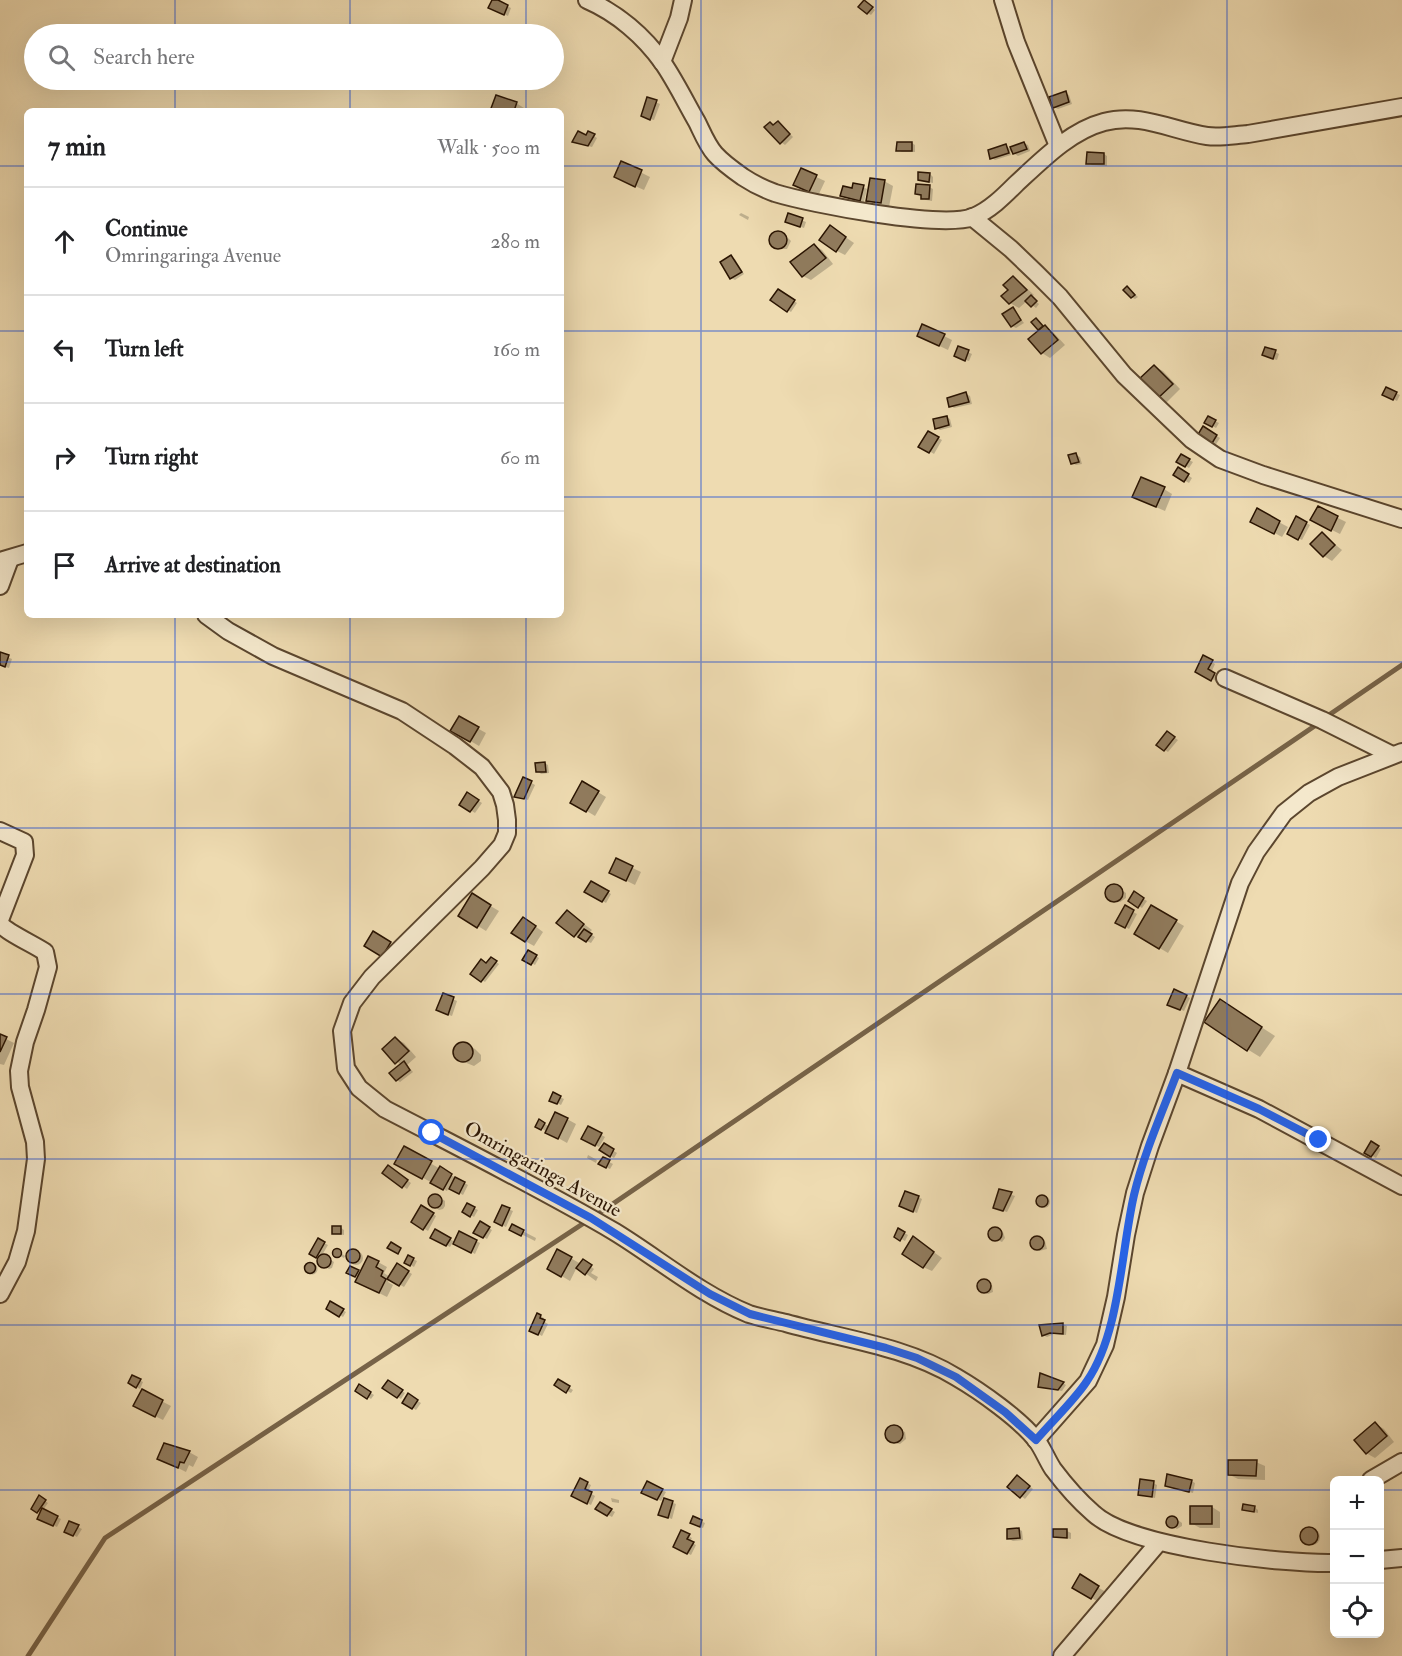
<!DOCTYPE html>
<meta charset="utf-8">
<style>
body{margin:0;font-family:"IM FELL Double Pica",serif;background:#f6f6f6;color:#202124}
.controls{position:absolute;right:18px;bottom:18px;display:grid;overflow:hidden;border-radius:9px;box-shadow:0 6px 24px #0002}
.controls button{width:54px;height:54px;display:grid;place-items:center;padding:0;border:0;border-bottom:2px solid #e0e0e0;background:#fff;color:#202124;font:30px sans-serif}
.stop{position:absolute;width:18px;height:18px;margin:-14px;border:4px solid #2563eb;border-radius:50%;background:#fff}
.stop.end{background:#2563eb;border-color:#fff;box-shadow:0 2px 6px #0008}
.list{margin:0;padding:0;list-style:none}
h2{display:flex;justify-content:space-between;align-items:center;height:78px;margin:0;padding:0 24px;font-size:26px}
h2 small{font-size:20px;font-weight:400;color:#757577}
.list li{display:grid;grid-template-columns:39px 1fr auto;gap:18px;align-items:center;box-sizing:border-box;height:108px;padding:0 24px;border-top:2px solid #e0e0e0}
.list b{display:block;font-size:22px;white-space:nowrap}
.list p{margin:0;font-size:20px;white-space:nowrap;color:#757577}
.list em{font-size:20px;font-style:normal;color:#757577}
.icon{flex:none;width:33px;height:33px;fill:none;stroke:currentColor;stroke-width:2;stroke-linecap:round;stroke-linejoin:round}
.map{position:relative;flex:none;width:1402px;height:1656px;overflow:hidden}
.search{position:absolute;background:#fff;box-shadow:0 6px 24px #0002;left:24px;top:24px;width:540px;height:66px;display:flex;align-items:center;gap:15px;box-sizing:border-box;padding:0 21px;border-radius:33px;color:#757577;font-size:22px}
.panel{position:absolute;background:#fff;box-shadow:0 6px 24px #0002;left:24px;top:108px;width:540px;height:510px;border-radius:9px}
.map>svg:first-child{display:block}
.shadow{fill:#0003}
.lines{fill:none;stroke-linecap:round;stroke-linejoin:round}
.stream{stroke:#776348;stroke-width:5}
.building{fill:#907b5d;stroke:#2a1402;stroke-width:1.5}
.minor-casing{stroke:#5b462e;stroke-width:20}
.minor{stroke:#f4e8cc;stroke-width:16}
.route{stroke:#2563eb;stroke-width:8}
.grid{fill:none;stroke:#1d4ed8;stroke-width:1.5;stroke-opacity:0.55}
.labels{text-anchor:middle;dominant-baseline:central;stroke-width:4.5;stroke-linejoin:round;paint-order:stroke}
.street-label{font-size:20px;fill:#2a1402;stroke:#f4e8cc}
</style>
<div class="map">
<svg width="1402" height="1656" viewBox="0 0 1402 1656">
<rect width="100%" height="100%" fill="#eedbb1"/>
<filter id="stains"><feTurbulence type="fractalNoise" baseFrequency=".00333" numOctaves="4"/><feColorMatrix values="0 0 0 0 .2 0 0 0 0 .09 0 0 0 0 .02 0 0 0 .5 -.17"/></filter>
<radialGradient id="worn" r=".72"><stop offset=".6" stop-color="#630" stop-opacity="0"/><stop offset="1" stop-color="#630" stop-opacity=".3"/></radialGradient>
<!-- shadow -->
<g class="shadow">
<path d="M494,0l17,8 -3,8 -14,-7z"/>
<path d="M868,4l7,6 -4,5 -3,-2z"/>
<path d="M1065,93l4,2 3,9 -14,5 -4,-2z"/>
<path d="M648,99l12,5 -6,16 -8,-2z"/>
<path d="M516,103l8,5 -1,3h-31z"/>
<path d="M781,125l12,12 -8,8 -4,-3 -7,-16z"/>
<path d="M589,133l8,5 -5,9 -15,-4z"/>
<path d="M912,143l3,2v7h-13l-4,-2z"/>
<path d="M1024,143l4,2 2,6 -12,5 -8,-5 1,4 -16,5 -3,-2 13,-13 5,4z"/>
<path d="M1104,154l3,2v10l-15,-1 -4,-2z"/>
<path d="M622,163l28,14 -6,13 -20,-9z"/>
<path d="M801,170l24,11 -7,15 -15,-7z"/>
<path d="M930,174l3,3v6l-14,-3z"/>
<path d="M884,181l9,5 -4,21 -13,-2 -8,-5z"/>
<path d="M863,187l4,2 -3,13 -22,-6z"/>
<path d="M929,187l4,2 -1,12 -6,-1 -4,-2v-3l-5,-2z"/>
<path d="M741,213l8,4 -1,3 -9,-5z"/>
<path d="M789,215l17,7 -2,6 -13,-5z"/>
<path d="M838,232l16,11 -9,12 -8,-4z"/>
<path d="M776,233l9,2 6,6 -4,8h-8l-8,-6 1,-8z"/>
<path d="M814,245l8,5 11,14 -22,16 -8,-4z"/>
<path d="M731,257l4,2 9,15 -9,6 -4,-2z"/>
<path d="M1013,278l8,5 13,12 -3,2 8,7 -3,4 -9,-7 -8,7 -9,-5z"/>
<path d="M1127,287l11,10 -3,2 -4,-2z"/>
<path d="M778,291l19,12 -6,9 -19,-12z"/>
<path d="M1013,309l11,14 -8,5 -4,-2z"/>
<path d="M1033,322h6l5,5 9,5 12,13 -15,13 -8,-5 -1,-23z"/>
<path d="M944,336l8,4 -4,10 -21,-10z"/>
<path d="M959,348l13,6 -3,7 -10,-3z"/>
<path d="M1275,352l4,2 -2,6 -10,-3z"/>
<path d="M1154,366l9,5 17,18 -14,14 -8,-5z"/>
<path d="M1387,389l13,6 -3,6 -13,-7z"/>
<path d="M966,394l4,2 2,8 -18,4 -3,-2z"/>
<path d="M946,417l4,2 2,8 -12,3 -3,-2z"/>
<path d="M1208,418l11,5 -3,5 -10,-6z"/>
<path d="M1204,428l16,10 -5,8 -16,-11z"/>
<path d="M929,433l13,7 -8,14 -13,-8z"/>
<path d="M1076,455l4,2 2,7 -6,1 -4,-2z"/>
<path d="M1181,456l12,6 -4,6 -11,-6z"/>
<path d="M1179,469l13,9 -3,5 -14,-8z"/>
<path d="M1164,489l8,5 -7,17 -23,-10z"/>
<path d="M1318,508l28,14 -6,12 -28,-14z"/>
<path d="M1257,510l31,17 -6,10 -30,-16z"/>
<path d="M1297,518l13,7 -8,15 -13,-7z"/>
<path d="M1322,534l20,16 -10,11 -8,-5z"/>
<path d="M0,654l12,5 -3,9 -9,-3z"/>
<path d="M1204,657l11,7 -4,9 7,3 -2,5 -19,-10z"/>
<path d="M459,718l27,15 -7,13 -27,-16z"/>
<path d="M1171,735l7,5 -10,12 -10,-7z"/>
<path d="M545,763l3,2 1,8 -8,1 -3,-3z"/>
<path d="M524,779l11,6 -7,15 -12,-4z"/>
<path d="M583,783l23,14 -11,19 -23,-14z"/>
<path d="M468,794l14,9 -7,10 -14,-9z"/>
<path d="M616,860l25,12 -6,13 -16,-8z"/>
<path d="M591,883l20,11 -5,9 -20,-12z"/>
<path d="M1112,886h4l10,7v5l-6,4 -11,-4 -1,-9z"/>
<path d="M1134,893l13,8 -5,7 -12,-8z"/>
<path d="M472,895l27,16 -13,20 -26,-16z"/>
<path d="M1152,907l32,19 -16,27 -32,-19z"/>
<path d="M1125,908l12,6 -8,15 -12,-7z"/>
<path d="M568,912l24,18 -3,3 6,4 -4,6 -16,-7 -17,-13z"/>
<path d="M531,923l12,9 -9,14 -9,-5z"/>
<path d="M529,952l10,6 -4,7 -11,-6z"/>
<path d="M492,959l7,5 -14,18 -3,-2 5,-15z"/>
<path d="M444,995l13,6 -5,15 -11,-4z"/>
<path d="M1186,996l4,2 -6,13 -11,-5z"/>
<path d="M1233,1009l42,27 -15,21 -13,-8z"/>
<path d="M0,1036l14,7 -10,22 -4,-1z"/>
<path d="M395,1038l9,5 12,14 -9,8 6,7 -13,10 -3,-2 4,-15 -17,-16z"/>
<path d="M460,1044h6l9,5 6,6v6l-7,5 -15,-6 -4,-4 -1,-6z"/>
<path d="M553,1094l11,5 -3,6 -10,-5z"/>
<path d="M567,1119l9,5 -9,19 -30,-17 3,-5 10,6z"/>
<path d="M589,1128l16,9 -6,10 -16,-8z"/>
<path d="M1371,1143l10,6 -5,9 -10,-6z"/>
<path d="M604,1145l13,8 -3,5 -13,-8z"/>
<path d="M404,1148l64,37 -5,10 -14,-8 -2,4 -51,-28z"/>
<path d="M588,1155l9,5 -1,3 -9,-5z"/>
<path d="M603,1159l10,5 -3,5 -10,-5z"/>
<path d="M392,1169l19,14 -4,6 -23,-16z"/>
<path d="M1000,1191l15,5 -8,16 -12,-4z"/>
<path d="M433,1195h4l8,6v5l-2,3 -4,1 -9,-7 -1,-3z"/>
<circle cx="1044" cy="1202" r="6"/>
<path d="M918,1197l4,2 -5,14 -13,-5z"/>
<path d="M468,1205l10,5 -4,7 -10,-6z"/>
<path d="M422,1207l14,9 -8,15 -15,-9z"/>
<path d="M503,1207l10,4 -7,16 -10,-5z"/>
<path d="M480,1223l12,7 -5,9 -12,-7z"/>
<path d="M513,1226l23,12 -1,3 -24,-12z"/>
<path d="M340,1227l4,3v5l-10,-2z"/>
<path d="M993,1229l10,3 2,6 -3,4 -13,-6z"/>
<path d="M899,1230l9,5 -3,6 -9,-5z"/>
<path d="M436,1231l19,11 5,-9 20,10 -5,11 -22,-12 -3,5 -18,-10z"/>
<path d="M914,1238l28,20 -10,13 -9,-4z"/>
<path d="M1035,1238l10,3 2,8 -8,2 -4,-3 -3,-5z"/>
<path d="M318,1240l10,5 -7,12 4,-1 9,6 -2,6 -3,1 -9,-6 1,-4 -10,-6z"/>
<path d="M337,1250l8,6 -1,2 -10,-5z"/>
<path d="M558,1251l23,13 2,-3 11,8 -3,4 7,4 -2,4 -19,-14 -7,14 -15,-9z"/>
<circle cx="356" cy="1258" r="7"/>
<path d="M409,1257l8,4 -3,6 -8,-5z"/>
<path d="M378,1262l9,5 -3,6 6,4 8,-12 14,9 -8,13 -14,-8 -2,3 5,3 -6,12 -22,-11 -6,-8 -11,-6 3,-4 10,5z"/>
<circle cx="312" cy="1269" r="5.5"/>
<path d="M982,1281l10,4 1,7 -5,2 -7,-4 -2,-2z"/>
<path d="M331,1303l15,9 -3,5 -15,-9z"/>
<path d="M538,1315l6,3 -1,3 5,3 -6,12 -11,-6z"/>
<path d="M1063,1324l4,2 -1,9 -12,-1 -7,3 -4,-2z"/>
<path d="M133,1377l10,5 -3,7 -10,-6z"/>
<path d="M558,1381l15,9 -2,3 -15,-8z"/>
<path d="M388,1382l17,11 -4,6 -17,-11z"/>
<path d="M1063,1383l3,2 -4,6 -22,-4z"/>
<path d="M360,1386l14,9 -3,4 -14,-9z"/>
<path d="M142,1391l29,15 -8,14 -20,-10z"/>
<path d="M408,1395l13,8 -5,7 -12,-8z"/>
<path d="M1376,1424l8,5 10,13 -19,16 -9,-5z"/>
<path d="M893,1427l12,5 1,7 -6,5 -8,-2 -5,-6 3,-7z"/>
<path d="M189,1452l9,5 -5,10 -4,-2 -3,7 -18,-9z"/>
<path d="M1256,1462l9,4v14l-27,-1 -8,-4z"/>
<path d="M1021,1479l12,10 -8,10 -16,-12z"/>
<path d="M581,1480l10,5 -3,7 7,4 -4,9 -18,-9z"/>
<path d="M1191,1481l4,2 -2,10 -27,-8z"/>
<path d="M648,1483l18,9 -5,9 -18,-9z"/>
<path d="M1153,1483l4,2 -2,13 -15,-3z"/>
<path d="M39,1497l9,6 -5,7 18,9 -4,8 -18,-9 2,-5 -8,-5z"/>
<path d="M611,1498l8,2v3l-7,-1z"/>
<path d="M665,1500l11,4 -4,15 -8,-3z"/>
<path d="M600,1504l15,8 -3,5 -15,-8z"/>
<path d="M1212,1507l8,5v16h-20l-9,-5z"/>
<path d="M1254,1507l4,3v3l-14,-3z"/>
<path d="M1174,1517l8,6v3l-5,3 -9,-5 1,-6z"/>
<path d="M693,1518l12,5 -2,5 -8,-3z"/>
<path d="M70,1523l12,6 -5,8 -11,-6z"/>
<circle cx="1312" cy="1537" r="8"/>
<path d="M1019,1529l3,2 1,9 -10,1 -4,-2z"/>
<path d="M1067,1531l4,2v6l-17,-3z"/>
<path d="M682,1532l10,6 -2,4 6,3 -5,10 -16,-8z"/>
<path d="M1080,1577l26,15 -6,11 -26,-16z"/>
</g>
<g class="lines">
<!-- stream -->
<g class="stream">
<path d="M1326,717l76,-52"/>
<path d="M595,1216l724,-493"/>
<path d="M28,1656l77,-118 482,-317"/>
</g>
</g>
<!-- building -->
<g class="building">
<path d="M492,0h6l10,5 -4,10 -16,-7z"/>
<path d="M864,0l9,7 -6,7 -9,-7z"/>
<path d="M1066,91l3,11 -16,6 -4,-11z"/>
<path d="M496,95l21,7 -3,9h-24z"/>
<path d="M647,97l10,3 -7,20 -9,-4z"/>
<path d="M778,121l12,13 -10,10 -16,-17 6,-5 3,3z"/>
<path d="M578,131l8,4 2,-4 7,3 -7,12 -16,-4z"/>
<path d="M897,142h15v9h-16z"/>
<path d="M1024,142l3,7 -14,5 -3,-7z"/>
<path d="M1006,144l3,9 -19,6 -2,-9z"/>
<path d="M1087,152l17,1v11h-18z"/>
<path d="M621,161l21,9 -7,17 -21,-10z"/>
<path d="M801,168l16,7 -8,17 -16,-7z"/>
<path d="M918,172l12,1 -1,9 -11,-2z"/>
<path d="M870,178l15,2 -4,23 -15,-2z"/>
<path d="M853,183l11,2 -4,16 -20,-5 3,-10 9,2z"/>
<path d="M916,184l14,1 -1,14h-8v-4l-6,-1z"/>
<path d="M788,213l15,5 -3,9 -15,-5z"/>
<path d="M830,225l16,12 -10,15 -17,-12z"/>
<circle cx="778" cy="240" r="9"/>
<path d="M814,244l12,14 -24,19 -12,-15z"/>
<path d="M731,255l11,17 -12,7 -10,-17z"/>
<path d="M1013,276l14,14 -18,14 -8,-8 7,-6 -5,-5z"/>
<path d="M1127,286l8,9 -4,3 -8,-8z"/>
<path d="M778,289l17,11 -8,12 -17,-12z"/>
<path d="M1031,295l6,6 -6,6 -6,-6z"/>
<path d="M1013,307l8,13 -10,7 -9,-13z"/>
<path d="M1036,318l7,8 -5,4 -7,-8z"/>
<path d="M922,324l23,10 -6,12 -22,-10z"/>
<path d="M1045,325l13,15 -17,14 -13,-15z"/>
<path d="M958,346l11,4 -4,11 -11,-5z"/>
<path d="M1265,347l11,3 -3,9 -11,-4z"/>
<path d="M1154,365l19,19 -16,15 -19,-19z"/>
<path d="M1386,387l11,5 -4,8 -11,-5z"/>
<path d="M966,392l3,10 -20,5 -2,-9z"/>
<path d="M947,416l2,9 -14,4 -2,-10z"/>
<path d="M1208,416l8,4 -4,7 -8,-4z"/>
<path d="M1203,426l14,9 -6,10 -14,-9z"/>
<path d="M928,431l11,6 -10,16 -11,-6z"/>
<path d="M1076,453l3,9 -8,2 -3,-9z"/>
<path d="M1181,454l9,5 -5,8 -9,-5z"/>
<path d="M1178,467l11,7 -5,8 -11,-7z"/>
<path d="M1141,477l24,10 -9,20 -24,-10z"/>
<path d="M1318,506l20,10 -7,15 -21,-11z"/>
<path d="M1257,508l23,13 -6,13 -24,-12z"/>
<path d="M1296,516l11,6 -9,18 -11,-6z"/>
<path d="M1322,532l13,13 -12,12 -13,-13z"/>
<path d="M0,652l9,3 -4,12 -5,-2z"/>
<path d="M1203,655l10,5 -5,9 7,4 -4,8 -16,-9z"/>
<path d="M459,716l20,11 -9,15 -20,-11z"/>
<path d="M1167,731l8,6 -11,14 -8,-6z"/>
<path d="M545,762l1,10h-10l-1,-9z"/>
<path d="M523,777l9,4 -8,18 -10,-2z"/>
<path d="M582,781l17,10 -13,21 -16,-9z"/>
<path d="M467,792l12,8 -9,12 -11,-7z"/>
<path d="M616,858l17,8 -7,15 -17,-8z"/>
<path d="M591,881l18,10 -7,11 -18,-10z"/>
<circle cx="1114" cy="893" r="9"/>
<path d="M1134,891l10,7 -6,10 -10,-7z"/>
<path d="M472,893l19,12 -14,23 -19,-12z"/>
<path d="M1125,905l9,5 -9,18 -10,-5z"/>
<path d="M1151,905l26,15 -18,29 -25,-15z"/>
<path d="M567,910l17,14 -10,13 -18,-14z"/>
<path d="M523,917l13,9 -11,16 -14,-9z"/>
<path d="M584,929l8,5 -6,8 -8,-5z"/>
<path d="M373,931l18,11 -9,15 -18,-11z"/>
<path d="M528,950l9,5 -6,10 -9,-5z"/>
<path d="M491,957l6,4 -16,21 -11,-8 11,-15 5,4z"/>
<path d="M1174,989l13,6 -7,15 -13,-5z"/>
<path d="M443,993l11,4 -6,18 -12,-5z"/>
<path d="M1220,999l42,28 -15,24 -43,-29z"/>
<path d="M0,1034l7,3 -7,15z"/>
<path d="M395,1037l14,14 -14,13 -13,-15z"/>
<circle cx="463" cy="1052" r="10"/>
<path d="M404,1061l6,9 -14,11 -7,-8z"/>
<path d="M553,1092l8,4 -4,8 -8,-3z"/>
<path d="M555,1112l13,6 -10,21 -13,-6z"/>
<path d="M539,1119l6,4 -4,7 -6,-3z"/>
<path d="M588,1126l14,7 -7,13 -14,-7z"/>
<path d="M1371,1141l8,5 -8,11 -7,-4z"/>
<path d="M604,1143l10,6 -4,8 -11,-7z"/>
<path d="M404,1146l28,15 -10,18 -28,-15z"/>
<path d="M603,1157l7,3 -4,8 -8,-4z"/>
<path d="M388,1165l20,15 -6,8 -20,-15z"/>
<path d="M440,1166l12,8 -9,16 -13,-7z"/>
<path d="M455,1177l10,5 -6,12 -10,-5z"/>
<path d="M999,1189l13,3 -9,19 -10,-3z"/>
<path d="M905,1191l14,5 -6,16 -14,-6z"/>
<circle cx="435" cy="1201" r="7"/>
<circle cx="1042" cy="1201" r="6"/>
<path d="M467,1203l8,4 -5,10 -8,-5z"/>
<path d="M421,1205l13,8 -11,17 -12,-8z"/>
<path d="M502,1205l8,3 -8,18 -8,-4z"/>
<path d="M480,1221l10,6 -7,11 -10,-5z"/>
<path d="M512,1224l12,6 -3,6 -12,-6z"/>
<rect x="332" y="1226" width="9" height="8"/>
<circle cx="995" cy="1234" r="7"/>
<path d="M898,1228l7,4 -5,9 -6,-4z"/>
<path d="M435,1229l16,9 -5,8 -16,-8z"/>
<path d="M459,1231l18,9 -6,13 -18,-9z"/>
<circle cx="1037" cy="1243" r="7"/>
<path d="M913,1236l21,16 -11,16 -21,-14z"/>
<path d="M318,1238l7,4 -9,16 -7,-4z"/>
<path d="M391,1242l10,6 -3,6 -11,-6z"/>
<circle cx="337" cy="1253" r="4.5"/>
<path d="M557,1249l15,8 -11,20 -14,-8z"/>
<circle cx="353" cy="1256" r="7"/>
<circle cx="324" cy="1261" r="7"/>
<path d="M408,1255l6,3 -4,8 -6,-3z"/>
<path d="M368,1256l11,5 -3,6 7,4 -2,5 5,3 -7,14 -24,-11z"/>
<path d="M583,1259l9,6 -7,10 -9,-7z"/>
<circle cx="310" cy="1268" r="5.5"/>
<path d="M397,1263l12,8 -10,15 -12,-7z"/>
<path d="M350,1266l9,4 -4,7 -9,-4z"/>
<circle cx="984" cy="1286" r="7"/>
<path d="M330,1301l14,8 -5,8 -13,-8z"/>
<path d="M537,1313l4,2 -1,3 5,2 -7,15 -9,-4z"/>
<path d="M1063,1323v11l-13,-1 -8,3 -3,-11z"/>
<path d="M1040,1373l24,9 -6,8 -20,-3z"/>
<path d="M132,1375l9,4 -5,9 -8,-5z"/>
<path d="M558,1379l12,7 -4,7 -12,-8z"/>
<path d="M388,1380l15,10 -6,8 -15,-10z"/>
<path d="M359,1384l12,8 -4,7 -12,-8z"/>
<path d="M142,1389l21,11 -8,17 -22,-11z"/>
<path d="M408,1393l10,7 -6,9 -10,-6z"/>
<path d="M1375,1422l12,14 -21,18 -12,-14z"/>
<circle cx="894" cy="1434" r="9"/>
<path d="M164,1443l26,8 -6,12 -4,-1 -2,6 -21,-9z"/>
<path d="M1228,1460h29l-1,16 -28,-1z"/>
<path d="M1167,1474l25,6 -3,12 -24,-6z"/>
<path d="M1017,1475l13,11 -10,12 -13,-11z"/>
<path d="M580,1478l8,4 -3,7 7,3 -5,12 -16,-8z"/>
<path d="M1140,1479l14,2 -2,16 -14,-2z"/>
<path d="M647,1481l16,8 -6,11 -16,-7z"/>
<path d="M39,1495l7,5 -9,13 -6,-4z"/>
<path d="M664,1498l9,3 -5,17 -10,-3z"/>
<path d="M600,1502l12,7 -5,7 -12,-7z"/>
<path d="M1243,1504l12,2 -1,6 -12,-2z"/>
<rect x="1190" y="1506" width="22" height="18"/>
<path d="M42,1508l16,8 -5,10 -16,-7z"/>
<circle cx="1172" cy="1522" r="6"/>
<path d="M693,1516l9,4 -2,7 -10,-4z"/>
<path d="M69,1521l10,4 -6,11 -9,-4z"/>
<circle cx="1309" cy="1536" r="9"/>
<path d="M1019,1528l1,10 -13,1v-10z"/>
<path d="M1053,1529h14v9l-14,-1z"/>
<path d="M681,1530l9,4 -3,5 7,3 -7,12 -14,-7z"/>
<path d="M1080,1574l19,12 -8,13 -19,-11z"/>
</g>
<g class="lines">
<defs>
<g id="minor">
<path d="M587,0c30,13 57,36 76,63 13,19 23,40 34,59 5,10 10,23 18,32 8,9 18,16 28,23 9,6 21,12 32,16 36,11 166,36 198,24 16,-6 31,-21 43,-33 26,-24 54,-53 88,-62 36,-10 69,9 103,14 13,2 27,-1 41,-2l154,-27"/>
<path d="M1003,0l13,42 42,104"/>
<path d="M662,62l17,-44 4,-18"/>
<path d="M972,217l39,32 25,24 24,24 64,78 68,65 28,19 43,16 139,44"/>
<path d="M0,561l27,-8"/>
<path d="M0,586l10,-27"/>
<path d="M206,615l22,16 45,25 129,55 53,35 27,21 19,25 4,13 2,15v13l-5,12 -20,23 -110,109 -20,26 -10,28 4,37 13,20 26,21c77,40 155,79 230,123 44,27 85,62 134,82 12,4 25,6 37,9 57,16 119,23 170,54 24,14 64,42 81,64 6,8 10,19 16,28 12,16 25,31 40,44 37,35 189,51 241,50"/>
<path d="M1225,678l97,42 70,35"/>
<path d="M0,831l24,11 1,13 -25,65"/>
<path d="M0,923c4,8 35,22 45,29l3,15 -12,43 -11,32 -6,29 1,16 15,55 1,17 -10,72 -9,31 -17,32"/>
<path d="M1177,1073l82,36 143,77"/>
<path d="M1036,1440l52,-59 17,-36 11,-48 10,-62 9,-42 15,-47 27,-73 63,-190 16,-31 28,-39 25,-20 29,-16 64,-25"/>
<path d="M1371,1480l31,-18"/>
<path d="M1380,1560l22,-2"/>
<path d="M1062,1656l97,-114"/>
</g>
</defs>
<!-- minor casing -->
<use href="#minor" class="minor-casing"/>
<!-- minor -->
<use href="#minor" class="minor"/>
</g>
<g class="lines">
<!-- route -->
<path class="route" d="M432,1133l159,85 119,76 40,20 136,34 31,10 39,19 49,35 31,28c16,-19 38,-39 51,-59 33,-48 34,-130 47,-186 10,-42 28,-82 43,-122l82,36 60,31"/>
</g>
<!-- grid -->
<path class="grid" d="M175,0v34M350,0v34M526,0v34M701,0v1656M876,0v1656M1052,0v1656M1227,0v1656M175,80v31M350,80v31M526,80v31M0,166h27M561,166h841M0,331h27M561,331h841M0,497h27M561,497h841M175,615v1041M350,615v1041M526,615v1041M0,662h1402M0,828h1402M0,994h1402M0,1159h1402M0,1325h1402M0,1490h1334M1380,1490h22"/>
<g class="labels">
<!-- street labels -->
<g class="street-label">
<text transform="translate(543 1169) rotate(29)">Omringaringa Avenue</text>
</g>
</g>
<rect width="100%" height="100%" filter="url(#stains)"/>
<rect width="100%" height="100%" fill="url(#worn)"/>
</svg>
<div class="controls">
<button>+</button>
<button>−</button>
<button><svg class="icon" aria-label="locate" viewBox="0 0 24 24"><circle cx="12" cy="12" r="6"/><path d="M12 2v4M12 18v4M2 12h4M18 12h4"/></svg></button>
</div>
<div class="stop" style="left:432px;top:1133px"></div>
<div class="stop end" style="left:1319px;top:1140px"></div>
<div class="search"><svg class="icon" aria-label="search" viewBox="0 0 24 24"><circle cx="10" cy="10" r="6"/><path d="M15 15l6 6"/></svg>Search here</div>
<section class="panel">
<h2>7 min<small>Walk · 500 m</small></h2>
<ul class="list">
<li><svg class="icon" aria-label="ahead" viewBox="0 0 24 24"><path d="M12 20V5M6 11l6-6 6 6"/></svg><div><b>Continue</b><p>Omringaringa Avenue</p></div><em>280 m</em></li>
<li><svg class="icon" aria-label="left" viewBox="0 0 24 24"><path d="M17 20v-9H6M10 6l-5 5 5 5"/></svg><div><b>Turn left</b></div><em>160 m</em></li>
<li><svg class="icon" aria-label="right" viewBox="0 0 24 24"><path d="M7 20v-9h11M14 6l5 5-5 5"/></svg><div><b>Turn right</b></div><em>60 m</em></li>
<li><svg class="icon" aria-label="arrive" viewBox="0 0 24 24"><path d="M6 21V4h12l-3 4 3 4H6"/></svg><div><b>Arrive at destination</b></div></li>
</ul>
</section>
</div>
